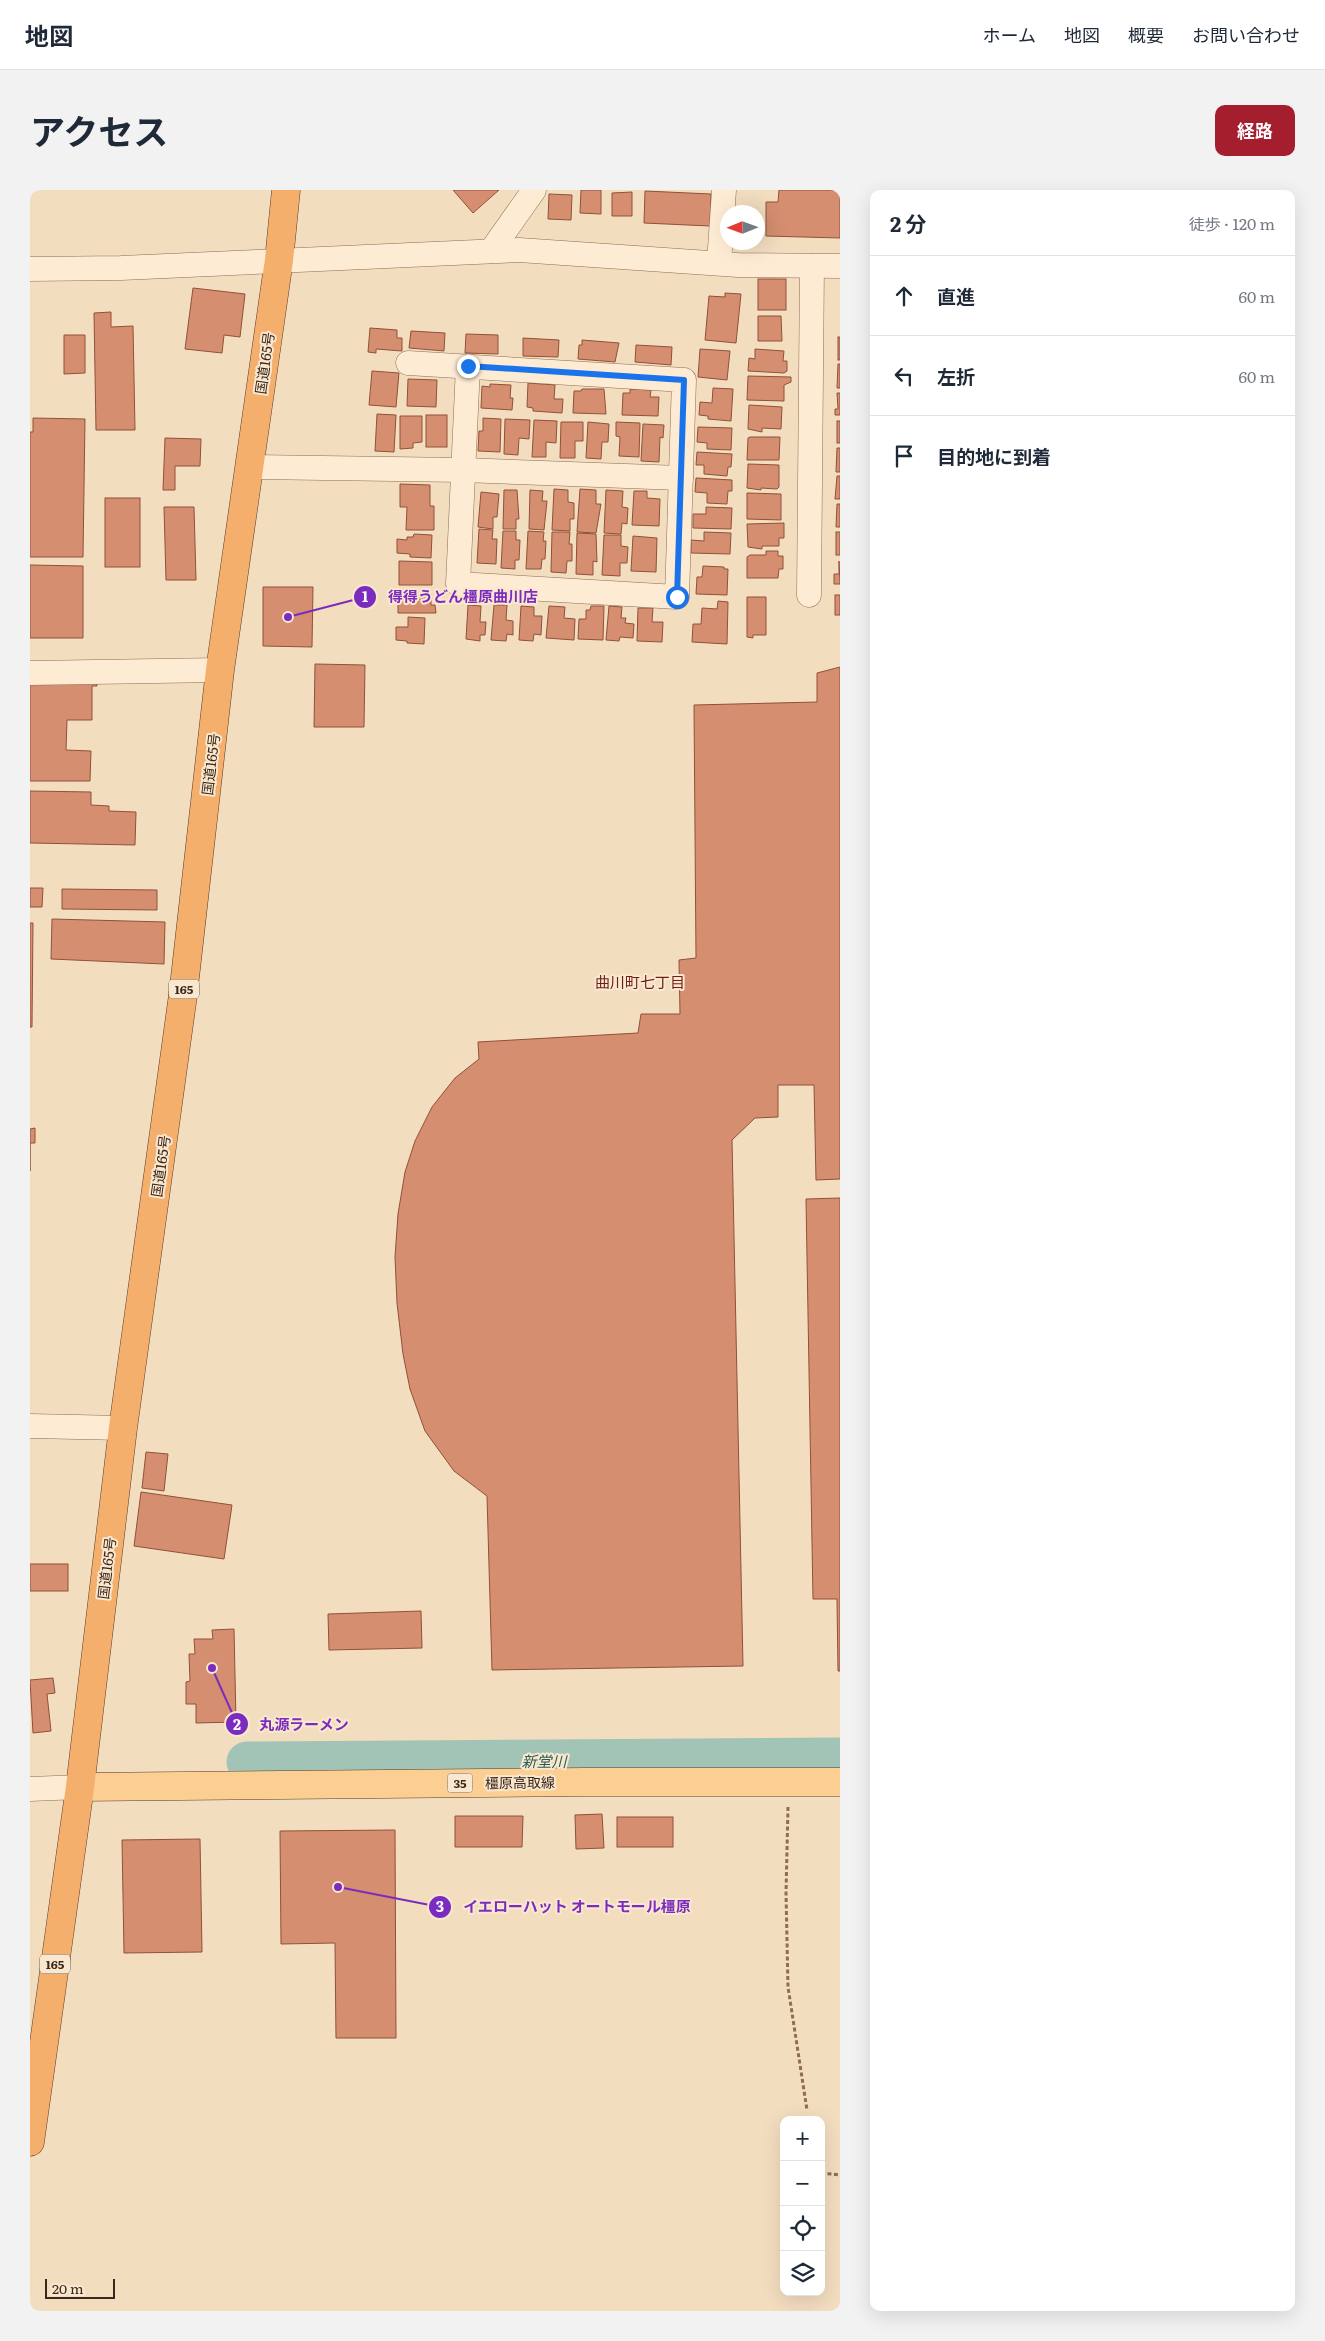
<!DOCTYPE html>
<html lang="ja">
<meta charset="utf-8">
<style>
body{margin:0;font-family:Literata,"Noto Sans JP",serif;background:#f2f2f3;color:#1f2937}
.controls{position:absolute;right:15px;bottom:15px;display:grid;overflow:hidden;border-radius:10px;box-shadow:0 5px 20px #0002}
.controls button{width:45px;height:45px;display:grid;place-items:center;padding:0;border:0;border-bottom:1px solid #e0e1e3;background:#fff;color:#1f2937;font:25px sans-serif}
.compass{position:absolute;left:690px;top:15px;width:45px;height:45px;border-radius:50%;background:#fff;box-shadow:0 5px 20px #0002;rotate:269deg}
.scale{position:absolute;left:15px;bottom:12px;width:70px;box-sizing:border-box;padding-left:5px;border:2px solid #3b271b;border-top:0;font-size:14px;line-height:18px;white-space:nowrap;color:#3b271b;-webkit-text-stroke:4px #f9e8cf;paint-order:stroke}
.stop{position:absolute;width:15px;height:15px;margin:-11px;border:4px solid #1a73e8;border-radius:50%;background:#fff}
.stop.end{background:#1a73e8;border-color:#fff;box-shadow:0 1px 5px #0008}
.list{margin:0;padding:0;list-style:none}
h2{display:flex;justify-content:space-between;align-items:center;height:65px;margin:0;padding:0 20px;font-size:21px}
h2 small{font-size:16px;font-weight:400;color:#747a83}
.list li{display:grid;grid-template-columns:32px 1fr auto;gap:15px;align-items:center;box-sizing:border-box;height:80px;padding:0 20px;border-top:1px solid #e0e1e3}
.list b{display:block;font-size:19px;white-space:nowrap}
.list em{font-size:16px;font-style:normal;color:#747a83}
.icon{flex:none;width:28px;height:28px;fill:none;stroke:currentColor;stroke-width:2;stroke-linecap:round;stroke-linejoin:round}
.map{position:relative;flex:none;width:810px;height:2121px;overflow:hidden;border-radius:10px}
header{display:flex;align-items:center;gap:30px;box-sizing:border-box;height:70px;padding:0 25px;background:#fff;border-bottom:1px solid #e0e1e3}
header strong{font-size:24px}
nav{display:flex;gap:28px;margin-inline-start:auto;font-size:18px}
.intro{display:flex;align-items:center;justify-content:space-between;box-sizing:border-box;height:120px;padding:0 30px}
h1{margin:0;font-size:35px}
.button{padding:12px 22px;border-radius:10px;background:#a41e2e;color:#fff;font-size:18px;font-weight:700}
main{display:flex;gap:30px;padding:0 30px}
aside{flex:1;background:#fff;border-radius:10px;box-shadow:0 5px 20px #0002}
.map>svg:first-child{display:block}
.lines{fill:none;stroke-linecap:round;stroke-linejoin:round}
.river{stroke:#a2c4b6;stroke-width:41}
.building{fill:#d58f70;stroke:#905138}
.minor-casing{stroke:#8e6d55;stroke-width:25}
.primary-casing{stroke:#5b3b2a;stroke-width:29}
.trunk-casing{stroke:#5b3b2a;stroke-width:29}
.path{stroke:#8e6d55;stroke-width:3;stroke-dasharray:4 2.5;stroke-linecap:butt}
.minor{stroke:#fdebd3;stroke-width:24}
.primary{stroke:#fbce92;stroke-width:28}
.trunk{stroke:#f4af6c;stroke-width:28}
.route{stroke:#1a73e8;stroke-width:6}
.labels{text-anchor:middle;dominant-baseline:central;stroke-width:4;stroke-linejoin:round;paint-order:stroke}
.shield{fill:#f9e8cf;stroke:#746151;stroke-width:1}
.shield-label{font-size:12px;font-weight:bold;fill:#3b271b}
.street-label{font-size:14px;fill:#3b271b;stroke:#f9e8cf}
.neighbourhood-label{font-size:15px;fill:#6d1e16;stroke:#f9e8cf}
.water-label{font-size:15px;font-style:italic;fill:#295d54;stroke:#f9e8cf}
.leader{fill:none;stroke:#7b2cbf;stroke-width:2}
.callout-dot{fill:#7b2cbf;stroke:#f9e8cf;stroke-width:2}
.mark-label{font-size:15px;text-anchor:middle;font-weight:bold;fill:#fff}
.callout-label{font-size:15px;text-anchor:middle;font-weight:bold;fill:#7b2cbf;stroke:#f9e8cf;stroke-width:4;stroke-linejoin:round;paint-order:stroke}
</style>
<header>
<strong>地図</strong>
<nav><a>ホーム</a><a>地図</a><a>概要</a><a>お問い合わせ</a></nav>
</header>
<div class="intro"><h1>アクセス</h1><a class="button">経路</a></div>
<main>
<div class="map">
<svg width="810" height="2121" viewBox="0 0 810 2121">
<rect width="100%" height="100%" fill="#f3ddbf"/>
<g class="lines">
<!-- river -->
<path class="river" d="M217,1572l593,-4"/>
</g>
<!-- building -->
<g class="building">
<path d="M423,0h46l-26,23z"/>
<path d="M551,0h20v24l-21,-1z"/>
<path d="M749,0h61v48l-74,-2v-34h12z"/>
<path d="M615,1l66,3 -1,32 -66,-3z"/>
<path d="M602,2v24h-20v-23z"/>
<path d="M519,4l23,1 -1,25 -23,-1z"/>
<rect x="728" y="89" width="28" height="31"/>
<path d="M163,98l52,6 -5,43 -16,-2 -2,18 -37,-4z"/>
<path d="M695,103l16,1 -5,49 -31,-3 4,-44 16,1z"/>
<path d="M81,122v15l22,-1 2,104h-39l-2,-117z"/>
<path d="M728,126h23l1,25h-24z"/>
<path d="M340,138l27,2v8h5v13l-26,-2v4l-8,-1z"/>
<path d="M381,141l34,2 -1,18 -35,-3z"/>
<path d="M436,144l32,1v19l-33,-1z"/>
<path d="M34,145h21v38l-21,1z"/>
<rect x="808" y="147" width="2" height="23"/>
<path d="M493,148l36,2 -1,17 -35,-1z"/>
<path d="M552,150l37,3 -4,19 -37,-3 1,-14h3z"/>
<path d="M606,155l36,2 -1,18 -36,-3z"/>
<path d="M670,159l30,2 -3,29 -29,-3z"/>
<path d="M725,159l29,2 -1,10h4v10l-3,2 -36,-2 1,-13 6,1z"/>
<path d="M808,174h2v24h-3z"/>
<path d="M342,181l27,2 -3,34 -27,-2z"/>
<path d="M718,186l43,1v5l-7,3v16l-37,-1z"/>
<path d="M378,189l29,1 -1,27 -29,-1z"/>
<path d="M498,193l27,2 -1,14h9l-1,14 -29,-2v-3l-6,-1z"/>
<path d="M460,194l21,1 -1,13h3l-1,12 -31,-2 1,-22 8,1z"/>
<path d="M683,198l20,1 -2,32 -23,-2v-3l-9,-1 1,-13 12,1z"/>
<path d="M552,199h22l2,25 -33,-1 1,-22h7z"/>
<path d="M600,199l21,1 -1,7h9l-1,19 -36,-1 1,-22h7z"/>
<path d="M807,203h3v22h-5v-6h3z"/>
<path d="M719,215l33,2 -1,22 -19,-1v4l-14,-3z"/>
<path d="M347,224l19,1 -2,37 -19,-1z"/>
<rect x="396" y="225" width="21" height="32"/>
<path d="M370,226h22v26l-9,1v5l-13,1z"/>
<path d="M3,228l52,1 -2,138h-53v-125h3z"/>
<path d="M453,228l18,1 -1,33 -22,-1 1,-20h4z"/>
<path d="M475,229l25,1 -1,19 -10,-1 -1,17 -14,-1z"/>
<path d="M504,230l23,1 -1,22 -10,-1v15h-14z"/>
<rect x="807" y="231" width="3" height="22"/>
<path d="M531,232h22v19h-8v17h-15z"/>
<path d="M558,232l21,2 -1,18h-6l-1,17 -15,-1z"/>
<path d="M586,232l24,1 -1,34 -20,-1 1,-19 -4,-1z"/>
<path d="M613,234l21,1 -1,13 -3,-1 -1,25 -18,-1z"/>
<path d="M668,237l34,1 -1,22 -24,-1v-6l-10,-1z"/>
<path d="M720,247h30l-1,23h-32l1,-22z"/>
<path d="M135,248l36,1 -1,27h-25v24h-12z"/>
<path d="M807,258h3v24h-4z"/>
<path d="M667,262l35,2 -1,13h-3l-1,9 -23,-2v-9h-8z"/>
<path d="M718,274l31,1v22l-2,2 -16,-1v2l-14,-2z"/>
<path d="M807,286h3v23h-5z"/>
<path d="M666,288l36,2v11h-4l-1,13 -20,-1v-10l-12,-1z"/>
<path d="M370,294l30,1v21h4v24h-28l1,-23h-7z"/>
<path d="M524,299l14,1v12l6,1v16h-4v12l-18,-1z"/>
<path d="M550,299l16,1v14h5l-5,29 -19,-1z"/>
<path d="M474,300h13l2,29h-3v10h-13z"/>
<path d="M500,300l13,1 -1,10h5l-3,29 -15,-1z"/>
<path d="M576,300l17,1 -1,16 6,1 -1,16 -5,-1 -1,11 -17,-1z"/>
<path d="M604,301h13v7l13,1 -1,27 -27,-1z"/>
<path d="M451,302l18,2 -2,23h-4v12l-15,-2z"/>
<path d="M717,303l34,1v26l-34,-1z"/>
<rect x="75" y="308" width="35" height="69"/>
<path d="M807,314h3v23h-4z"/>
<path d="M134,317h30l2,73h-30z"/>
<path d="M676,317l26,1 -1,21 -38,-1v-14h13z"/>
<path d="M754,333v15h-5v8h-17v3l-14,-2 -1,-23z"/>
<path d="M449,339l14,1 -1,9h5l-1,25 -19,-1z"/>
<path d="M473,341h13v9h4l-1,20h-4v9l-14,-1z"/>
<path d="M498,341l16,1 -1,9h3l-1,18h-3l-1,10h-15z"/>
<path d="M522,342h18l-1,12h3v17h-5l-1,12 -15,-1z"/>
<path d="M674,342l27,1 -1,21 -39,-1v-13l13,1z"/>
<rect x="806" y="342" width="4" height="23"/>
<path d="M547,343l19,1 1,28 -4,-1v14l-17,-1z"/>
<path d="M384,344l18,1 -1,23 -21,-1v-3l-13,-1v-14l10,1v-3h6z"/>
<path d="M574,345h17v11l7,1 -1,16h-7v13l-18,-1z"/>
<path d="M603,346l24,2 -1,34 -25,-1z"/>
<path d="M736,361h12v5h5v13h-4l-1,9h-31v-21l3,-2h16z"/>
<path d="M369,371l33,1v23h-33z"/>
<path d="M809,371l1,23h-6v-10h5z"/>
<path d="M0,375l53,1v72h-53z"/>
<path d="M673,376l21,1v2h4l-1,26 -31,-1 1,-17h5z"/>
<path d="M233,397h50l-1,60 -49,-1z"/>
<path d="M368,404h33v11h4l1,8h-38z"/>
<rect x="805" y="405" width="5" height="20"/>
<path d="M717,407h19v38h-13v3l-6,-1z"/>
<path d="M688,411l10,1 -1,42 -35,-2 1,-18h8l1,-16 15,1z"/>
<path d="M438,415l13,1 -1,16h6l-1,13h-5v6l-14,-2z"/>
<path d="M464,415h13l-1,15 7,1v14l-6,-1 -1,7 -15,-1z"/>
<path d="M491,416l13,1v9h8l-1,19 -7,-1 -1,7 -14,-1z"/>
<path d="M519,416l16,1 -1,11 11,1 -1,21 -28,-2z"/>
<path d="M561,416h13l-1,34 -25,-1 1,-20h7v-9h4z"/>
<path d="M579,416l13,1 -1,11h5l-1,5 9,1 -1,14 -13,-1 -1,4 -13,-1z"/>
<path d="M608,418h15l-1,14h11l-1,20 -25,-1z"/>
<path d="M378,427l17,1 -1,26 -17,-1v-2l-11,-1v-13h12z"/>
<path d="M285,474l50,1 -1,62h-50z"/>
<path d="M810,477v512l-24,1 -2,-95h-36v32l-23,1 -23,22 11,526 -251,4 -5,-174 -33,-25 -29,-40 -15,-42 -7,-35 -6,-51 -2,-46 3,-43 7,-42 10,-31 17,-34 23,-29 24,-19 -1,-17 160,-9 3,-19h39l-1,-54 17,-2 -2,-253 123,-3v-29z"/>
<path d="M0,490h66l1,6h-5v34h-25l-1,30 25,1 -1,30h-60z"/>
<path d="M0,601l61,1v13l18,1v5l27,1 -1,33 -105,-2z"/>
<path d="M0,698h13l-1,19h-12z"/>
<path d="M32,699l95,1v20l-95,-1z"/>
<path d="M22,729l113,3 -1,42 -113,-5z"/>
<path d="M0,733h3l-1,104h-2z"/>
<path d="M5,938v15h-5v28v-42z"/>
<path d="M810,1008v473h-2l-1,-72h-24l-7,-400z"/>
<path d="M116,1262l22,2 -4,37 -22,-3z"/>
<path d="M111,1302l91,13 -8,54 -90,-13z"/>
<rect x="0" y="1374" width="38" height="27"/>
<path d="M391,1421l1,37 -93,2 -1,-36z"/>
<path d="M204,1439l2,93 -40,1v-19h-10v-22l4,-1 -1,-27h6l-1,-15h19l-1,-9z"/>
<path d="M23,1488l2,15 -8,1 4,37 -18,2 -3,-53z"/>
<path d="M572,1624l2,34 -28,1 -1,-34z"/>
<path d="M425,1626h68l-1,31h-67z"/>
<rect x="587" y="1627" width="56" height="30"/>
<path d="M365,1640l1,208h-60l-1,-95 -54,1 -1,-113z"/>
<path d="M170,1649l2,113 -78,1 -2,-113z"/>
</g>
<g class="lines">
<defs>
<g id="minor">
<path d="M461,61l43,-61"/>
<path d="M689,73l5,-73"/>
<path d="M0,79l91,-1 398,-18 219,15 102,1"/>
<path d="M378,173l276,17 -7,217 -219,-13 10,-218"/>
<path d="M219,277l213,3 219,8"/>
<path d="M779,405l3,-329"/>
<path d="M0,483l190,-3"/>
<path d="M0,1236l93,2"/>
<path d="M0,1599l50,-2"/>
</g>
<path id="primary" d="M50,1597l504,-5h256"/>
<path id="trunk" d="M0,1952l50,-355 43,-359 60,-433 37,-325 59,-410 7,-70"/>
</defs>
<!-- minor casing -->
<use href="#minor" class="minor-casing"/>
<!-- primary casing -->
<use href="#primary" class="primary-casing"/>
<!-- trunk casing -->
<use href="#trunk" class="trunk-casing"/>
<!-- path -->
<g class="path">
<path d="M758,1617l-2,86 2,94 19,123"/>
<path d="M791,1983l19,2"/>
</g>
<!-- minor -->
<use href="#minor" class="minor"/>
<!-- primary -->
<use href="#primary" class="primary"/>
<!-- trunk -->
<use href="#trunk" class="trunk"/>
</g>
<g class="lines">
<!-- route -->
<path class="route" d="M438,176l216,14 -7,217"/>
</g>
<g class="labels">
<!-- shield labels -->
<g class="shield">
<rect x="139" y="789.5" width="30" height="19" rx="4"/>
<rect x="417.5" y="1583.5" width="25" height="19" rx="4"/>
<rect x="10" y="1764.5" width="30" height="19" rx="4"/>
</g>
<g class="shield-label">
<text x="154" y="799">165</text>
<text x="430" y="1593">35</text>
<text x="25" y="1774">165</text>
</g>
<!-- street labels -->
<g class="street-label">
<text transform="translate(234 173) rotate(-82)">国道165号</text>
<text transform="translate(180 574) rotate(-83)">国道165号</text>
<text transform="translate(130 976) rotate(-82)">国道165号</text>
<text transform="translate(76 1378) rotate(-83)">国道165号</text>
<text transform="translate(490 1592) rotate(-1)">橿原高取線</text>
</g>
<!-- neighbourhood labels -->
<g class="neighbourhood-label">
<text x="610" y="791">曲川町七丁目</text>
</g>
<!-- water labels -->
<g class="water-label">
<text x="514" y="1570">新堂川</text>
</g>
</g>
<!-- callouts -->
<path class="leader" d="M258 427L335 407M182 1478L207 1534M308 1697L410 1717"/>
<g class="callout-dot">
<circle cx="258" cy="427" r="5"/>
<circle cx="182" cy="1478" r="5"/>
<circle cx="308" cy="1697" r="5"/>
<circle cx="335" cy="407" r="12"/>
<circle cx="207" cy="1534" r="12"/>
<circle cx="410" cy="1717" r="12"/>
</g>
<g class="mark-label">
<text x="335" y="412">1</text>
<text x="207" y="1540">2</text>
<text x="410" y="1722">3</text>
</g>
<g class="callout-label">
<text x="433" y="412">得得うどん橿原曲川店</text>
<text x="274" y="1540">丸源ラーメン</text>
<text x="547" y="1722">イエローハット オートモール橿原</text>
</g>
</svg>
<div class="controls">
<button>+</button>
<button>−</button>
<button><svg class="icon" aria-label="locate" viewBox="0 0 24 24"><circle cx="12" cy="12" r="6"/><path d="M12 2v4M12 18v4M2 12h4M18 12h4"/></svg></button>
<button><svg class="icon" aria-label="layers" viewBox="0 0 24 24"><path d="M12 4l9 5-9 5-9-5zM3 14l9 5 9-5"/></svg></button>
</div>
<svg class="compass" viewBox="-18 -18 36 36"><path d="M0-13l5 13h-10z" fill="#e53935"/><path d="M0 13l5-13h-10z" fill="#747a83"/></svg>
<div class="scale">20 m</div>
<div class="stop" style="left:647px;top:407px"></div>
<div class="stop end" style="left:438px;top:176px"></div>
</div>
<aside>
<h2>2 分<small>徒歩 · 120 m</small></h2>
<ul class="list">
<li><svg class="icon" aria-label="ahead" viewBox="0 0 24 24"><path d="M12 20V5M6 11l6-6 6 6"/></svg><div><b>直進</b></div><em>60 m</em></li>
<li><svg class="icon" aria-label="left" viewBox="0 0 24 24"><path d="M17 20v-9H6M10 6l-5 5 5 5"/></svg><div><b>左折</b></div><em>60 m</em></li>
<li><svg class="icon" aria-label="arrive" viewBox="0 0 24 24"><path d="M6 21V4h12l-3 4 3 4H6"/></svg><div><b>目的地に到着</b></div></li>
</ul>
</aside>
</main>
